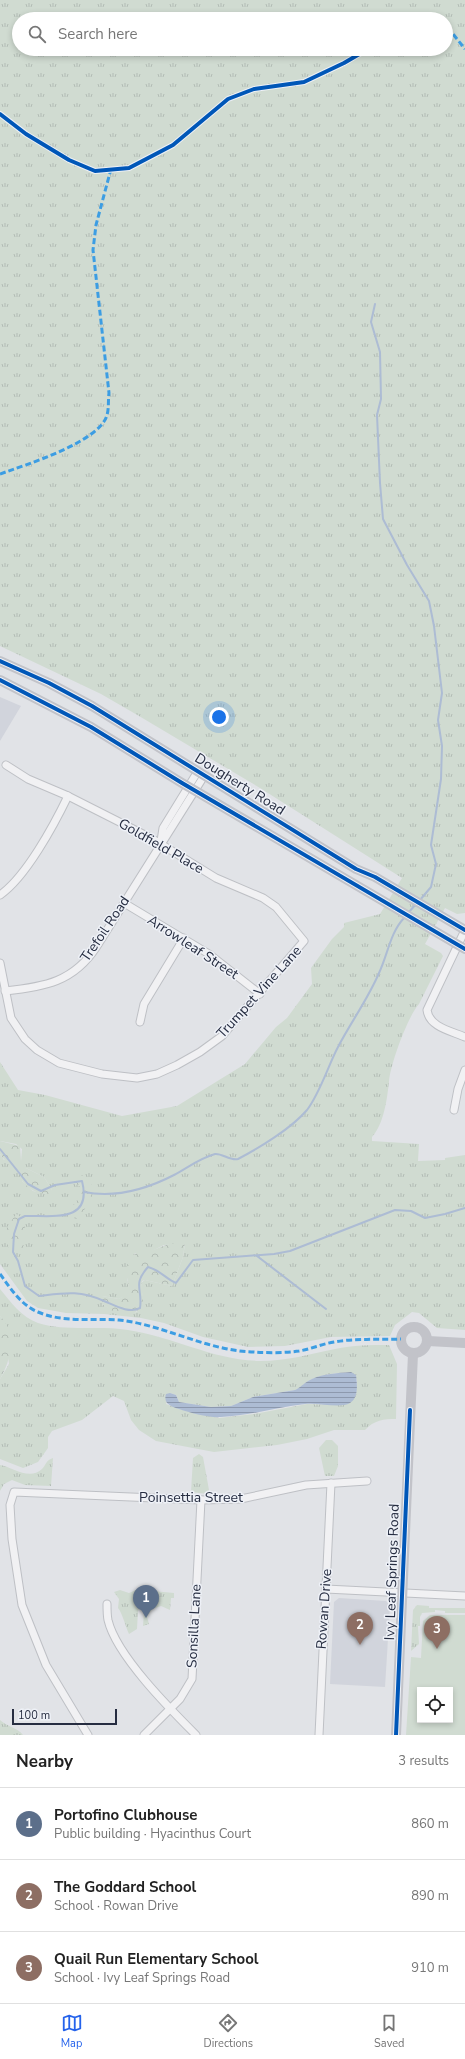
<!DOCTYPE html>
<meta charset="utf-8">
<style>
body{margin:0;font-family:"Nunito Sans",sans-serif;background:#f2f2f2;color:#222}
.controls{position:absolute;right:12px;bottom:12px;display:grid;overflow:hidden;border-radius:0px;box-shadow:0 2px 6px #0003}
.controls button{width:36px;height:36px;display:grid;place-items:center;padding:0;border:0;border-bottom:1px solid #e0e0e0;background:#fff;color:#222;font:20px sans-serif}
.scale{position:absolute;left:12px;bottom:10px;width:105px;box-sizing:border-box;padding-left:4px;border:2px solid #262d41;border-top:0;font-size:11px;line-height:14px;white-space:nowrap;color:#262d41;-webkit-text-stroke:3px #eef1f7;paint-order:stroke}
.you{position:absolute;left:219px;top:717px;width:14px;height:14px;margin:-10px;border:3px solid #fff;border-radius:50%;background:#1a73e8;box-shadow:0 0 0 6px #1a73e833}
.badge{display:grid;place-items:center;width:26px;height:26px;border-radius:50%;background:#2563eb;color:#fff;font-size:13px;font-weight:700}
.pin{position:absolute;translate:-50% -33px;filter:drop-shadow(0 1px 2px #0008)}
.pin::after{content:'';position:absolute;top:21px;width:14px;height:12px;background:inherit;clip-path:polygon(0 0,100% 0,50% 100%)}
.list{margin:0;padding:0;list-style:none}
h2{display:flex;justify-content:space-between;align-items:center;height:52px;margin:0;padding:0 16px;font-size:17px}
h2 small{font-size:13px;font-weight:400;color:#767676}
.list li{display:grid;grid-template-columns:26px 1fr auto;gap:12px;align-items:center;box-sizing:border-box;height:72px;padding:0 16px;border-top:1px solid #e0e0e0}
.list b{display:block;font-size:15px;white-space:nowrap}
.list p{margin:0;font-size:13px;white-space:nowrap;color:#767676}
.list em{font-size:13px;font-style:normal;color:#767676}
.icon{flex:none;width:22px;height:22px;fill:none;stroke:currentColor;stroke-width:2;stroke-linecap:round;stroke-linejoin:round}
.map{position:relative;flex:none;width:465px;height:1735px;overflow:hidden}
.search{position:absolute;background:#fff;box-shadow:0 2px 6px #0003;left:12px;right:12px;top:12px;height:44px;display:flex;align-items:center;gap:10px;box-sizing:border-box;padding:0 14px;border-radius:22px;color:#767676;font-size:15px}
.sheet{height:268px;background:#fff}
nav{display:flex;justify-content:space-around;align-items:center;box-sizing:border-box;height:56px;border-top:1px solid #e0e0e0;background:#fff;font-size:11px;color:#767676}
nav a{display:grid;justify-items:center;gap:2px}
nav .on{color:#2563eb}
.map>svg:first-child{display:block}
.built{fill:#d1d4dc}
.grass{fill:url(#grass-tufts);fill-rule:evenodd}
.forest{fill:url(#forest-crowns)}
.garden{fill:#d0dbd1;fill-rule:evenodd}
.water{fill:url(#water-rules)}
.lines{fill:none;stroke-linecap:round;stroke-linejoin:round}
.stream{stroke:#adbcd4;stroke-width:2}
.street-casing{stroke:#bec0c5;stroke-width:9}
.street{stroke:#f1f1f3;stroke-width:7}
.secondary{stroke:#c2c3c9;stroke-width:10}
.quiet{stroke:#3c9de3;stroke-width:3;stroke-dasharray:6 3;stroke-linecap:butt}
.cycleway-casing{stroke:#eef1f7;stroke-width:6}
.cycleway{stroke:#0057b8;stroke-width:4}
.labels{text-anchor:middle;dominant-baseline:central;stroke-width:3;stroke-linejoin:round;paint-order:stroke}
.street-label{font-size:14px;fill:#262d41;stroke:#eef1f7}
</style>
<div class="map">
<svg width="465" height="1735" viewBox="0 0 465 1735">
<defs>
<pattern id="grass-tufts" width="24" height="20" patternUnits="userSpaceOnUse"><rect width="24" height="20" fill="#d0dbd1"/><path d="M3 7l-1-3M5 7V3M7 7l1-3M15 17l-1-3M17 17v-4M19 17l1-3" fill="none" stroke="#b2bcb5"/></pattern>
<pattern id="forest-crowns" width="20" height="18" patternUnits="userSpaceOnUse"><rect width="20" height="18" fill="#d0dbd1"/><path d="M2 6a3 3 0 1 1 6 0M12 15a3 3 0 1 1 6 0" fill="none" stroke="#b2bcb5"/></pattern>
<pattern id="water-rules" width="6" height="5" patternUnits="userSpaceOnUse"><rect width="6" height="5" fill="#adbcd4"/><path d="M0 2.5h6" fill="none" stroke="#8d99ae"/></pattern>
</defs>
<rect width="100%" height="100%" fill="#e1e3e7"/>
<!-- built -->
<g class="built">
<path d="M0,697l21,9 -21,35z"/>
<path d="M339,1598l47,3 4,5 -5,81 -55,-3 4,-82z"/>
</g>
<!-- grass -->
<g class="grass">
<path d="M0,0h465v913l-8,1 -12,-6 -20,36 16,9 2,3 -24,48c-11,12 -29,61 -30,78 -2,17 -5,42 -17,55v4l47,3 -1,17 27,-1v-2l20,-3v175l-28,-2 -18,-15 -7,-1 -17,13 -5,11 -59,1 -46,9 -37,1 -45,-10 -39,-14 -23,-5 -37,-4 -38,-1 -28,-5 -11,-7 -27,-37v-110l4,6 17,1 1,-12 -6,-5 -16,-3v-79l18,28 27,5 77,21 55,-10 68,-42 31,-37 11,-9 25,-34 -1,-16 21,-29 12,-12v-4l36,-9 22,-36 -142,-90 -121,-72 -38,-22 -101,-48zM19,19h427v30h-427zM26,1168l18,9 8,13 -6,4 -13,-3 -11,-10zM185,1244l-2,13 -11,29 -27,-6 -3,2 -1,7 2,7 -6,16c-17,4 -21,0 -35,-8v-8l17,3 8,-5 2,-6 -2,-9 8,-26h13l16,-8z"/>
<path d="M0,1289c11,13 21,28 38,34 29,9 61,2 90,7 47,7 84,30 132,31 28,0 49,-7 75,-12 18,-4 36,-4 54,-4l8,19 -1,55c-12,0 -22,1 -31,11h-31l-27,9 -30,6 -63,7 -58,-11 -17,-11 -8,-10 -7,-19 -11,-5 -31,24 -30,11 -4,6v11l-10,14 -15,6 -23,-9v-80l9,-15 -6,-44 -3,-4zM351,1372l6,8 -1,15 -13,10 -36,-1 -53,10 -35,4 -36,-8 -17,-6 4,-11 6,2 3,7 32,5 20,-1 22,-9 42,-7c6,-2 8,-6 13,-9 12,-7 30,-8 43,-9z"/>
<path d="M326,1440h6l6,6v20l-4,10h-9l-6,-28z"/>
<path d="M199,1454l4,3 6,33 -1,4 -17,-2 2,-34z"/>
<path d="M53,1458l-2,28 -26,-1 -13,-5 -8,4 -4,7v-26c13,2 29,16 42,4 4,-4 4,-9 11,-11z"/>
<path d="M138,1589l3,1 4,5 -7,16 -1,18 -8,5c-3,-6 -7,-22 -11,-26l1,-9 -5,-7 6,-2 9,3z"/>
<path d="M153,1591l21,2v5h-3l-1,12 -9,-4 -9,3 -5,8 2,7 -6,2 1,-14z"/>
<path d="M417,1605l12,1v2h36v5h-20v-2l-10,-1v2l-13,1 -2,4v9h-2l1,18 -8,7 2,-41z"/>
<path d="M0,1720c6,6 18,8 23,15h-23z"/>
</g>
<!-- forest -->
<g class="forest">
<path d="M0,1141l20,5 1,15 -14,2 -7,-9z"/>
<path d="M26,1168l18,9 8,13 -1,4c-13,1 -25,-5 -31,-17l2,-7z"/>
<path d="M74,1174c30,1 17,33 2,45l-6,-3v-5l11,-17v-7l-8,-4 -4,-5z"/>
<path d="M16,1214c13,5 10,26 6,36l-6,3 -7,-4 -5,-17z"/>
<path d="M176,1243h9l-2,14 -11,29 -27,-6 -3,1c-1,7 1,10 1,16 1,13 -12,21 -24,17 -6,-2 -12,-7 -17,-10v-8l17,3c17,-11 5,-17 8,-32 1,-5 6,-10 9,-14 18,0 23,-8 40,-10z"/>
<path d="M0,1316c18,19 11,43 0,63z"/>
</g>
<!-- garden -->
<path class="garden" d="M430,1615h35v120h-59l5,-78 10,1 2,-37zM420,1690h30v30h-30z"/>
<!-- water -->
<path class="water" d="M351,1372l5,3c1,8 3,23 -6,28 -10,6 -33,-1 -45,1 -28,3 -56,12 -84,13 -12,1 -30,-4 -42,-8 -8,-3 -16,-5 -13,-15l4,-1 6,2 3,7 32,5 20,-1 22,-9 42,-7c6,-3 8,-6 13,-9 11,-7 30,-8 43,-9z"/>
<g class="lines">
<!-- stream -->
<g class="stream">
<path d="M375,304l-4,18 9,30 1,47 -4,16 3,68 3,36 24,46 22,36 5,25 8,67 -4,27 4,26 -1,33 -10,66 5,19 -5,23 -11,13"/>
<path d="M409,912l7,-8"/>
<path d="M0,1149l28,35 13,7 14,-6 27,-4c11,43 -31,34 -57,35l-6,3 -5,15 -1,18 5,9 7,25 14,10c26,-3 40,-6 65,5 10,4 25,13 36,7 3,-19 -8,-23 8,-41 12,3 18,12 28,16l17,-23 81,-6 16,-3 105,-41 16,1 14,7 20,-4 20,-6"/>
<path d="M84,1192c31,6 63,-3 90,-17 13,-7 26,-17 41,-21 7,-1 15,7 23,5 21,-11 54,-31 69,-49 13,-17 21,-44 31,-63 13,-25 30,-48 41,-74 9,-19 11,-40 25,-55"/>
<path d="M257,1256l69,53"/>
</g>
<defs>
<g id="street">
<path d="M161,841l2,-13 35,-57"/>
<path d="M0,895c26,-18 54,-70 68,-99"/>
<path d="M124,903l85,51 51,40"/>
<path d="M465,930l-38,80c2,17 24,21 38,27"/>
<path d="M0,963l11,55 14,21 12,11 22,13 43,11 35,4 20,-4 20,-9 23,-13 22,-16 82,-95 -28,-34 -13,-9 -47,-20 -65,-40 -83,-42 -40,-17 -22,-14"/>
<path d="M5,991c39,-4 69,-9 92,-45l107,-170"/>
<path d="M140,1022l4,-18 40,-66"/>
<path d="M454,1110l4,-21 7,-19"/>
<path d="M326,1589l139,7"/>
<path d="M107,1604c0,5 0,11 1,16 8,35 62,89 88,115"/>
<path d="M88,1735l-42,-70 -24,-60 -10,-66 -2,-34 4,-13 187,8 40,-1 65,-14 61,-4"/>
<path d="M144,1735l36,-36 12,-20 9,-179"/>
<path d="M319,1735l12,-252"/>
</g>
</defs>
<!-- street casing -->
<use href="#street" class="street-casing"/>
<!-- street -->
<use href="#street" class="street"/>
<!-- secondary -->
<g class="secondary">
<path d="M0,661l49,22 43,23 264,163 19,8 90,53"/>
<path d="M0,680l91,47 91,56 283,166"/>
<circle cx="414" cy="1340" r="13"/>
<path d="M428,1341l37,2"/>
<path d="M396,1735l17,-381"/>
</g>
<!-- quiet -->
<g class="quiet">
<path d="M446,29l7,5 12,15"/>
<path d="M0,474c25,-9 100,-32 107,-59 2,-6 1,-15 2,-22l-16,-143 3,-25 15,-56"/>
<path d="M0,1274c11,15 21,31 38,38 25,11 54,6 81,8 46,5 88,31 135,32 14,1 31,1 45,-1 12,-2 23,-7 35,-9 22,-4 45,-2 67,-3"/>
</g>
<defs>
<g id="cycleway">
<path d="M0,114l26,20 43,26 26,11 34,-3 44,-23 55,-46 26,-10 50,-7 40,-19 24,-14"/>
<path d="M0,661l49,22 43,23 264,163 19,8 90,53"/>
<path d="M0,680l91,47 91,56 283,166"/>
<path d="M396,1735l14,-325"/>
</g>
</defs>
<!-- cycleway casing -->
<use href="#cycleway" class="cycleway-casing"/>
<!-- cycleway -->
<use href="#cycleway" class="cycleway"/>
</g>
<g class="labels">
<!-- street labels -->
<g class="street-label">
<text transform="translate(240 784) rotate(32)">Dougherty Road</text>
<text transform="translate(161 846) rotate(30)">Goldfield Place</text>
<text transform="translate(105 929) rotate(-56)">Trefoil Road</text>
<text transform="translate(193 947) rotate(33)">Arrowleaf Street</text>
<text transform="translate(259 992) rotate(-48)">Trumpet Vine Lane</text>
<text x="191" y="1497">Poinsettia Street</text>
<text transform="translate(392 1572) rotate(-88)">Ivy Leaf Springs Road</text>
<text transform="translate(324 1609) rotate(-86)">Rowan Drive</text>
<text transform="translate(194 1626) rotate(-87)">Sonsilla Lane</text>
</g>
</g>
</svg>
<div class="controls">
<button><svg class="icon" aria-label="locate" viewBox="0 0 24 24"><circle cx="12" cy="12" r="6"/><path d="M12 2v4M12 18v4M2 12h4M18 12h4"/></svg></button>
</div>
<div class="scale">100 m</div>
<div class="you"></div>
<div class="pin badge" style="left:146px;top:1618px;background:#5c6f8a">1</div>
<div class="pin badge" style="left:360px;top:1645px;background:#8d6e63">2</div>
<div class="pin badge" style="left:437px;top:1649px;background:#8d6e63">3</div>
<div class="search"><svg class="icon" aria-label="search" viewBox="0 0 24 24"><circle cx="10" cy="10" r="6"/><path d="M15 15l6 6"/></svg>Search here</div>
</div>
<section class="sheet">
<h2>Nearby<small>3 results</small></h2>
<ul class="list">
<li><span class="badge" style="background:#5c6f8a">1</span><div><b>Portofino Clubhouse</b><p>Public building · Hyacinthus Court</p></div><em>860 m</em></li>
<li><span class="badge" style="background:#8d6e63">2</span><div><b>The Goddard School</b><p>School · Rowan Drive</p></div><em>890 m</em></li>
<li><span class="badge" style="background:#8d6e63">3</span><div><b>Quail Run Elementary School</b><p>School · Ivy Leaf Springs Road</p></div><em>910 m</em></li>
</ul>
</section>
<nav>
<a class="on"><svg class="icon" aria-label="map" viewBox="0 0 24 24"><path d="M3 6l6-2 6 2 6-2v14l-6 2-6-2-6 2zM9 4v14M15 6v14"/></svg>Map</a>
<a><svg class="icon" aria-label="directions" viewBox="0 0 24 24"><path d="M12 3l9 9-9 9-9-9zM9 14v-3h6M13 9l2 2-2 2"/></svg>Directions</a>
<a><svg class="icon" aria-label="saved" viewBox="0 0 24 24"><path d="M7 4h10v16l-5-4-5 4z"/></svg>Saved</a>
</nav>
